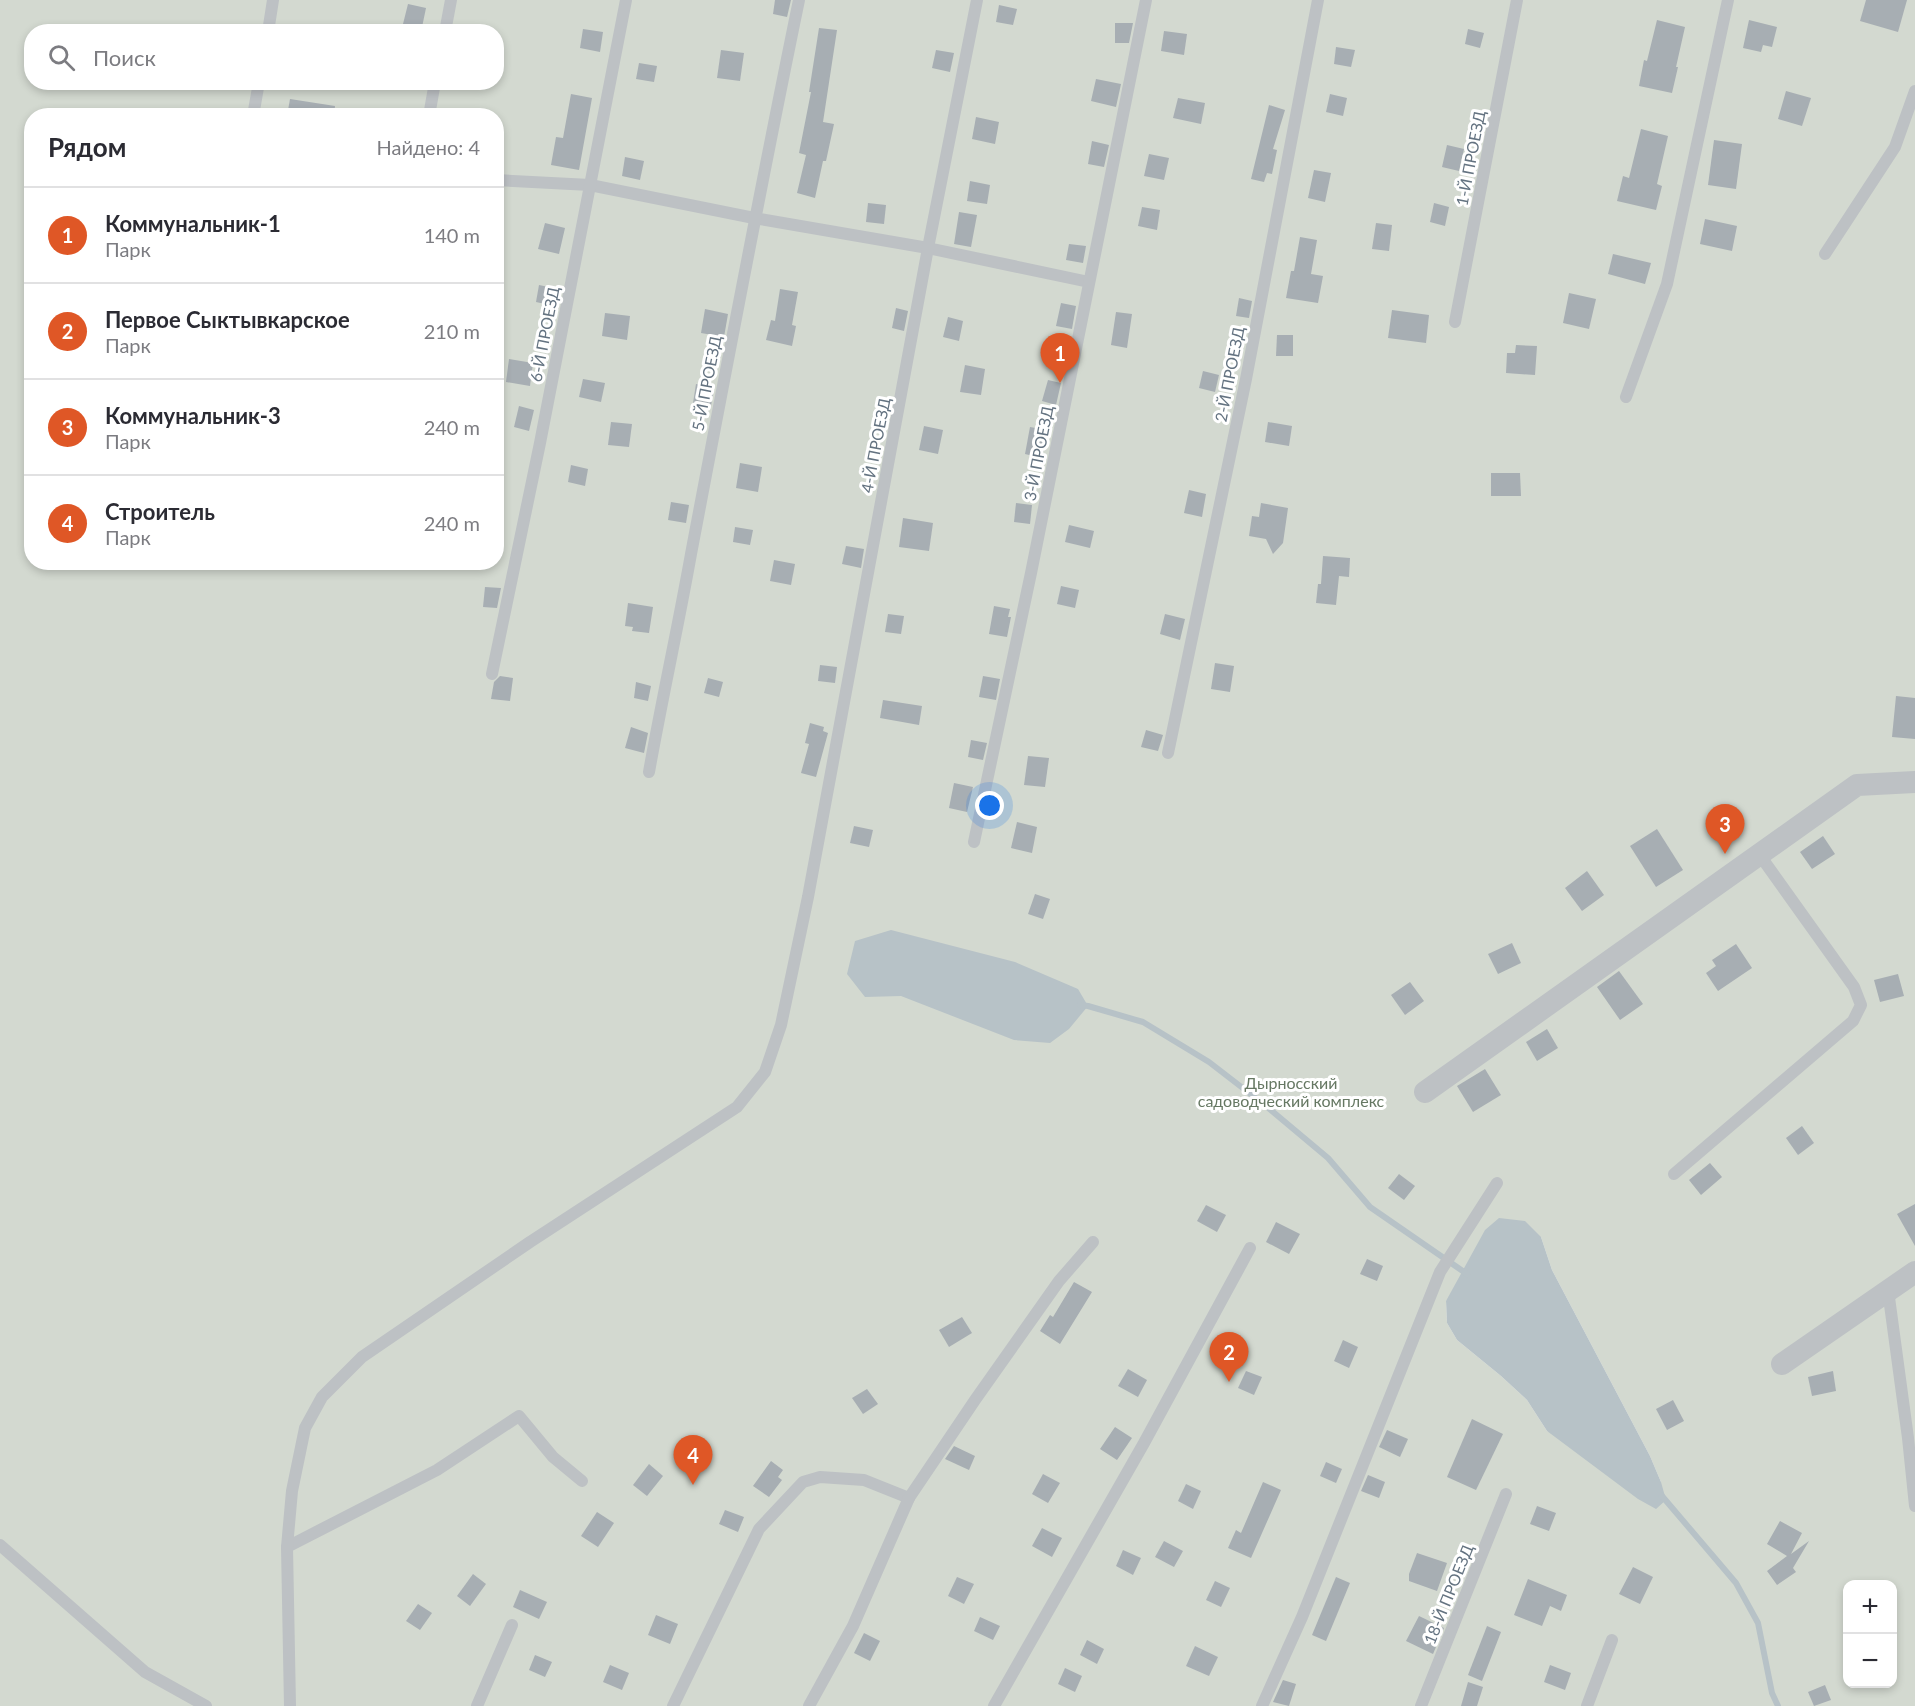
<!DOCTYPE html>
<html lang="ru">
<meta charset="utf-8">
<style>
body{margin:0;font-family:Lato,sans-serif;background:#f2f2f3;color:#2b2b33}
.controls{position:absolute;right:18px;bottom:18px;display:grid;overflow:hidden;border-radius:12px;box-shadow:0 3px 9px #0003}
.controls button{width:54px;height:54px;display:grid;place-items:center;padding:0;border:0;border-bottom:2px solid #e1e1e2;background:#fff;color:#2b2b33;font:30px sans-serif}
.you{position:absolute;left:990px;top:806px;width:21px;height:21px;margin:-15px;border:4px solid #fff;border-radius:50%;background:#1a73e8;box-shadow:0 0 0 9px #1a73e833}
.badge{display:grid;place-items:center;width:39px;height:39px;border-radius:50%;background:#df5726;color:#fff;font-size:20px;font-weight:700}
.pin{position:absolute;translate:-50% -50px;filter:drop-shadow(0 2px 3px #0008)}
.pin::after{content:'';position:absolute;top:32px;width:21px;height:18px;background:inherit;clip-path:polygon(0 0,100% 0,50% 100%)}
.list{margin:0;padding:0;list-style:none}
h2{display:flex;justify-content:space-between;align-items:center;height:78px;margin:0;padding:0 24px;font-size:26px}
h2 small{font-size:20px;font-weight:400;color:#7c7c81}
.list li{display:grid;grid-template-columns:39px 1fr auto;gap:18px;align-items:center;box-sizing:border-box;height:96px;padding:0 24px;border-top:2px solid #e1e1e2}
.list b{display:block;font-size:22px;white-space:nowrap}
.list p{margin:0;font-size:20px;white-space:nowrap;color:#7c7c81}
.list em{font-size:20px;font-style:normal;color:#7c7c81}
.icon{flex:none;width:33px;height:33px;fill:none;stroke:currentColor;stroke-width:2;stroke-linecap:round;stroke-linejoin:round}
.map{position:relative;flex:none;width:1915px;height:1706px;overflow:hidden}
.search{position:absolute;background:#fff;box-shadow:0 3px 9px #0003;left:24px;top:24px;width:480px;height:66px;display:flex;align-items:center;gap:15px;box-sizing:border-box;padding:0 21px;border-radius:24px;color:#7c7c81;font-size:22px}
.panel{position:absolute;background:#fff;box-shadow:0 3px 9px #0003;left:24px;top:108px;width:480px;height:462px;border-radius:24px}
.map>svg:first-child{display:block}
.green{fill:#d3d9d0;fill-rule:evenodd}
.water{fill:#b7c2c7}
.lines{fill:none;stroke-linecap:round;stroke-linejoin:round}
.stream{stroke:#b7c2c7;stroke-width:6}
.building{fill:#a7aeb3}
.service{stroke:#bdc1c4;stroke-width:12}
.minor{stroke:#bdc1c4;stroke-width:22}
.labels{text-anchor:middle;dominant-baseline:central;stroke-width:6;stroke-linejoin:round;paint-order:stroke}
.street-label{font-size:16px;fill:#647381;stroke:#fff}
.park-label{font-size:16px;fill:#667863;stroke:#fff}
</style>
<div class="map">
<svg width="1915" height="1706" viewBox="0 0 1915 1706">
<rect width="100%" height="100%" fill="#f4f4f0"/>
<!-- green -->
<path class="green" d="M0,0h1915v1706h-1915zM32,32h464v50h-464zM32,116h464v446h-464zM1541,1237l11,33 98,186 11,26 -114,-51 -20,-31 -26,-24 -44,-36 -10,-17 -1,-22zM1848,1584h44v100h-44z"/>
<!-- water -->
<g class="water">
<path d="M891,930l124,32 63,27 10,17 -19,23 -19,14 -36,-3 -113,-44 -36,1 -18,-23 8,-33z"/>
<path d="M1499,1218l26,3 16,16 11,33 98,186 11,26 5,18 -10,9 -18,-10 -91,-68 -20,-31 -26,-24 -44,-36 -10,-17 -1,-22 39,-71z"/>
</g>
<g class="lines">
<!-- stream -->
<g class="stream">
<path d="M1080,1005l8,1 55,16 66,40 57,44 62,52 42,49 97,67"/>
<path d="M1662,1496l74,87 22,40 14,70 6,13"/>
</g>
</g>
<!-- building -->
<g class="building">
<path d="M775,0h16l-4,17 -14,-3z"/>
<path d="M1866,0h41l-9,32 -38,-11z"/>
<path d="M408,4l18,4 -5,24 -19,-4z"/>
<path d="M999,5l18,4 -4,16 -17,-3z"/>
<path d="M1657,20l28,7 -9,40h2l-6,26 -33,-7 5,-26 3,1z"/>
<path d="M1749,20l28,7 -5,20 -9,-2 -2,7 -18,-4z"/>
<path d="M1115,23h18l-4,20h-14z"/>
<path d="M819,28l18,2 -14,92 11,2 -8,37h-3l-8,37 -18,-5 9,-38 -7,-2 12,-61h-2z"/>
<path d="M583,29l20,3 -3,20 -20,-4z"/>
<path d="M1468,29l16,4 -4,15 -15,-4z"/>
<path d="M1164,31l23,3 -3,21 -23,-4z"/>
<path d="M1336,47l19,3 -4,17 -17,-3z"/>
<path d="M721,50l23,3 -4,28 -23,-3z"/>
<path d="M936,50l18,3 -4,19 -18,-4z"/>
<path d="M639,63l18,3 -3,16 -18,-3z"/>
<path d="M1096,79l25,5 -5,23 -25,-6z"/>
<path d="M1786,91l25,7 -9,28 -24,-7z"/>
<path d="M571,94l21,4 -13,72 -28,-5 5,-28 7,1z"/>
<path d="M1330,94l17,4 -4,18 -17,-4z"/>
<path d="M1178,98l27,5 -4,21 -28,-6z"/>
<path d="M290,99l45,7 -1,10h-47z"/>
<path d="M1269,105l16,5 -12,39 4,1 -5,24 -5,-1 -3,9 -13,-3z"/>
<path d="M976,117l23,5 -4,22 -23,-5z"/>
<path d="M1641,129l27,7 -11,48 5,2 -6,24 -39,-9 6,-25 6,2z"/>
<path d="M1714,140l28,4 -6,45 -28,-4z"/>
<path d="M1092,141l17,4 -5,22 -16,-3z"/>
<path d="M1447,145l17,4 -5,22 -17,-4z"/>
<path d="M1149,154l20,4 -5,22 -20,-4z"/>
<path d="M625,157l19,4 -4,19 -18,-4z"/>
<path d="M1314,170l17,3 -6,29 -17,-4z"/>
<path d="M970,181l20,4 -3,19 -20,-3z"/>
<path d="M868,203l18,2 -2,19 -18,-2z"/>
<path d="M1434,203l15,4 -4,19 -15,-4z"/>
<path d="M1142,207l18,3 -3,20 -19,-4z"/>
<path d="M959,212l18,3 -6,32 -17,-3z"/>
<path d="M1705,219l32,7 -5,25 -32,-7z"/>
<path d="M545,223l20,5 -6,26 -21,-5z"/>
<path d="M1376,223l16,2 -3,26 -17,-2z"/>
<path d="M1300,237l17,3 -6,34 12,2 -5,27 -32,-5 5,-27h3z"/>
<path d="M1069,244l17,2 -3,17 -17,-3z"/>
<path d="M1613,254l38,9 -6,21 -37,-10z"/>
<path d="M539,285l19,4 -4,17 -18,-4z"/>
<path d="M780,289l18,3 -6,33 4,1 -4,20 -26,-6 5,-20 4,1z"/>
<path d="M1569,293l27,6 -7,30 -26,-6z"/>
<path d="M1239,298l13,3 -3,17 -13,-2z"/>
<path d="M1061,303l15,3 -4,23 -16,-3z"/>
<path d="M896,308l12,3 -4,20 -12,-3z"/>
<path d="M705,309l23,5 -4,23 -23,-4z"/>
<path d="M1392,310l37,5 -3,28 -38,-5z"/>
<path d="M1116,312l16,2 -5,34 -16,-3z"/>
<path d="M605,313l25,3 -3,24 -25,-4z"/>
<path d="M948,317l15,4 -4,20 -16,-4z"/>
<path d="M1277,335h16v21h-17z"/>
<path d="M1516,345l21,1 -2,29 -29,-2 1,-20h8z"/>
<path d="M509,359l24,4 -3,23 -24,-4z"/>
<path d="M965,365l20,4 -4,26 -21,-3z"/>
<path d="M1203,371l16,4 -4,17 -16,-4z"/>
<path d="M583,379l22,4 -4,19 -22,-5z"/>
<path d="M1048,380l13,3 -5,22 -14,-4z"/>
<path d="M696,384l18,3 -3,19 -18,-3z"/>
<path d="M519,406l15,4 -5,21 -15,-4z"/>
<path d="M611,422l21,2 -3,23 -21,-2z"/>
<path d="M1268,422l24,4 -3,20 -24,-4z"/>
<path d="M924,426l19,4 -5,24 -19,-4z"/>
<path d="M1030,427l17,3 -5,28 -17,-4z"/>
<path d="M740,463l22,4 -4,25 -22,-4z"/>
<path d="M571,465l17,4 -3,17 -17,-4z"/>
<path d="M1491,473h29l1,23h-30z"/>
<path d="M1189,490l17,4 -4,23 -18,-4z"/>
<path d="M671,502l18,3 -3,18 -18,-3z"/>
<path d="M1016,503l16,2 -2,19 -16,-2z"/>
<path d="M1261,503l27,5 -5,35 -10,11 -7,-15 -17,-3 3,-20 7,1z"/>
<path d="M903,518l30,5 -4,28 -30,-4z"/>
<path d="M1069,525l25,6 -4,17 -25,-6z"/>
<path d="M735,527l18,3 -3,15 -17,-3z"/>
<path d="M846,546l18,3 -3,19 -19,-4z"/>
<path d="M1323,556l27,2 -1,19 -10,-1 -3,29 -20,-2 2,-19h3z"/>
<path d="M774,560l21,4 -4,21 -21,-4z"/>
<path d="M1061,586l18,4 -4,18 -18,-4z"/>
<path d="M485,587l16,1 -4,20 -14,-1z"/>
<path d="M628,603l25,4 -4,26 -17,-2 1,-4 -8,-1z"/>
<path d="M994,606l16,3 -2,8h3l-4,20 -18,-3z"/>
<path d="M888,614l16,2 -3,18 -16,-2z"/>
<path d="M1165,614l20,5 -5,21 -20,-6z"/>
<path d="M1215,663l19,3 -4,26 -19,-3z"/>
<path d="M820,665l17,2 -2,16 -17,-2z"/>
<path d="M500,676l13,2 -3,23 -19,-2 3,-17z"/>
<path d="M983,676l17,3 -4,21 -17,-3z"/>
<path d="M708,678l15,4 -4,15 -15,-4z"/>
<path d="M636,682l15,4 -3,15 -14,-3z"/>
<path d="M1896,696l19,2v41l-23,-2z"/>
<path d="M883,700l39,6 -3,19 -39,-7z"/>
<path d="M810,723l14,4 -1,4 5,2 -12,44 -15,-4 8,-29 -4,-1z"/>
<path d="M631,727l17,6 -4,20 -19,-5z"/>
<path d="M1146,730l17,5 -5,16 -17,-4z"/>
<path d="M971,740l16,3 -4,17 -15,-3z"/>
<path d="M1028,756l21,2 -4,29 -21,-2z"/>
<path d="M954,783l19,4 -6,25 -18,-4z"/>
<path d="M1017,822l20,5 -5,26 -21,-5z"/>
<path d="M854,826l19,4 -4,17 -19,-4z"/>
<path d="M1657,829l26,41 -27,17 -26,-41z"/>
<path d="M1823,836l12,18 -23,15 -12,-17z"/>
<path d="M1587,871l17,24 -22,16 -17,-23z"/>
<path d="M1035,894l15,5 -7,20 -15,-5z"/>
<path d="M1512,943l9,20 -23,11 -10,-20z"/>
<path d="M1736,944l16,24 -34,23 -12,-18 10,-7 -4,-6z"/>
<path d="M1619,971l24,33 -23,16 -23,-33z"/>
<path d="M1898,974l6,22 -24,6 -6,-22z"/>
<path d="M1410,982l14,19 -19,14 -14,-20z"/>
<path d="M1547,1029l11,19 -21,13 -11,-19z"/>
<path d="M1485,1069l16,26 -28,17 -16,-26z"/>
<path d="M1802,1126l12,17 -16,12 -12,-17z"/>
<path d="M1710,1163l12,14 -21,18 -12,-15z"/>
<path d="M1399,1174l16,12 -11,14 -16,-12z"/>
<path d="M1915,1204v42l-18,-32z"/>
<path d="M1206,1205l20,10 -9,17 -20,-11z"/>
<path d="M1276,1222l24,12 -11,20 -23,-12z"/>
<path d="M1367,1259l16,7 -6,15 -17,-7z"/>
<path d="M1074,1282l18,10 -32,52 -20,-13 10,-16 3,2z"/>
<path d="M962,1317l10,16 -23,14 -10,-17z"/>
<path d="M1343,1340l15,7 -9,21 -15,-7z"/>
<path d="M1128,1369l19,11 -9,17 -20,-11z"/>
<path d="M1246,1371l16,6 -8,18 -16,-7z"/>
<path d="M1833,1371l3,20 -24,5 -4,-19z"/>
<path d="M867,1389l11,15 -15,10 -11,-16z"/>
<path d="M1673,1400l11,21 -17,9 -11,-21z"/>
<path d="M1472,1419l31,15 -27,56 -29,-13z"/>
<path d="M1115,1427l17,11 -15,22 -17,-11z"/>
<path d="M1387,1430l21,9 -8,18 -21,-10z"/>
<path d="M954,1446l21,10 -6,14 -24,-11z"/>
<path d="M771,1461l12,9 -5,7 4,3 -13,17 -16,-11z"/>
<path d="M1326,1462l16,7 -6,14 -16,-7z"/>
<path d="M649,1464l14,12 -16,20 -14,-11z"/>
<path d="M1043,1474l17,9 -12,20 -16,-9z"/>
<path d="M1368,1475l17,7 -6,16 -18,-7z"/>
<path d="M1263,1482l18,8 -30,68 -23,-10 8,-18 5,3z"/>
<path d="M1186,1484l15,7 -8,18 -15,-8z"/>
<path d="M1537,1506l19,7 -7,18 -19,-7z"/>
<path d="M725,1510l19,7 -6,15 -19,-8z"/>
<path d="M597,1512l17,11 -16,24 -17,-11z"/>
<path d="M1780,1521l22,12 -11,21 18,-13 -16,27 3,4 -19,13 -10,-14 20,-15 -20,-12z"/>
<path d="M1042,1528l20,10 -10,19 -20,-11z"/>
<path d="M1164,1541l19,10 -9,16 -19,-10z"/>
<path d="M1123,1550l18,8 -8,17 -17,-9z"/>
<path d="M1417,1553l30,10 -10,28 -28,-10v-7z"/>
<path d="M1633,1567l20,10 -13,27 -21,-10z"/>
<path d="M473,1574l13,10 -16,22 -13,-10z"/>
<path d="M957,1577l17,7 -10,20 -16,-8z"/>
<path d="M1336,1577l14,6 -24,58 -14,-6z"/>
<path d="M1528,1579l39,16 -6,16 -11,-5 -8,20 -28,-11z"/>
<path d="M1215,1581l15,7 -9,19 -15,-7z"/>
<path d="M520,1590l27,12 -8,17 -26,-12z"/>
<path d="M418,1604l14,9 -12,17 -14,-9z"/>
<path d="M656,1615l22,9 -8,20 -22,-9z"/>
<path d="M1419,1616l25,12 -11,26 -27,-13z"/>
<path d="M980,1617l20,9 -7,14 -19,-9z"/>
<path d="M1487,1626l14,6 -19,49 -14,-6z"/>
<path d="M864,1633l16,8 -10,20 -16,-8z"/>
<path d="M1087,1640l17,9 -7,15 -17,-9z"/>
<path d="M1195,1646l23,11 -9,19 -23,-10z"/>
<path d="M535,1655l17,7 -7,15 -16,-7z"/>
<path d="M610,1665l19,8 -7,17 -19,-8z"/>
<path d="M1550,1665l21,8 -6,17 -21,-8z"/>
<path d="M1065,1668l17,8 -7,16 -17,-8z"/>
<path d="M1283,1680l13,4 -7,22 -16,-4z"/>
<path d="M1468,1682l15,5 -6,19h-16z"/>
<path d="M1825,1685l6,15 -17,6 -6,-14z"/>
</g>
<g class="lines">
<!-- service -->
<g class="service">
<path d="M268,32l5,-32"/>
<path d="M445,32l6,-32"/>
<path d="M253,116l6,-34"/>
<path d="M429,116l6,-34"/>
<path d="M496,180l94,5 164,33 174,30 161,34"/>
<path d="M1825,254l70,-107 20,-56"/>
<path d="M1455,322l62,-322"/>
<path d="M1626,397l41,-113 61,-284"/>
<path d="M492,674l48,-231 86,-443"/>
<path d="M1168,753l78,-374 72,-379"/>
<path d="M649,772c13,-73 29,-145 42,-218 35,-185 70,-370 108,-554"/>
<path d="M974,842l57,-269 115,-573"/>
<path d="M1674,1174l179,-153 8,-16 -7,-18 -95,-133"/>
<path d="M1888,1290l20,148 7,68"/>
<path d="M0,1545l145,127 61,34"/>
<path d="M287,1547l150,-77 82,-54 34,41 29,24"/>
<path d="M290,1706l-3,-159 5,-56 13,-63 17,-31 40,-40 168,-115 207,-135 28,-35 16,-47 27,-128 120,-649 49,-248"/>
<path d="M477,1706l35,-81"/>
<path d="M673,1706l86,-177 44,-47 17,-5 44,3 45,18"/>
<path d="M809,1706l44,-80 56,-128 66,-98 84,-119 34,-39"/>
<path d="M994,1706l150,-263 106,-195"/>
<path d="M1262,1706l40,-89 138,-345 57,-89"/>
<path d="M1421,1706l85,-212"/>
<path d="M1587,1706l25,-66"/>
</g>
<!-- minor -->
<g class="minor">
<path d="M1425,1092l432,-307 58,-3"/>
<path d="M1782,1364l133,-92"/>
</g>
</g>
<g class="labels">
<!-- street labels -->
<g class="street-label">
<text transform="translate(1470 158) rotate(-79)">1-Й ПРОЕЗД</text>
<text transform="translate(544 334) rotate(-79)">6-Й ПРОЕЗД</text>
<text transform="translate(1229 374) rotate(-79)">2-Й ПРОЕЗД</text>
<text transform="translate(706 383) rotate(-79)">5-Й ПРОЕЗД</text>
<text transform="translate(875 445) rotate(-79)">4-Й ПРОЕЗД</text>
<text transform="translate(1038 453) rotate(-79)">3-Й ПРОЕЗД</text>
<text transform="translate(1448 1594) rotate(-68)">18-Й ПРОЕЗД</text>
</g>
<!-- park labels -->
<g class="park-label">
<text x="1291" y="1082">Дырносский<tspan x="1291" dy="18">садоводческий комплекс</tspan></text>
</g>
</g>
</svg>
<div class="controls">
<button>+</button>
<button>−</button>
</div>
<div class="you"></div>
<div class="pin badge" style="left:1060px;top:383px">1</div>
<div class="pin badge" style="left:1229px;top:1382px">2</div>
<div class="pin badge" style="left:1725px;top:854px">3</div>
<div class="pin badge" style="left:693px;top:1485px">4</div>
<div class="search"><svg class="icon" aria-label="search" viewBox="0 0 24 24"><circle cx="10" cy="10" r="6"/><path d="M15 15l6 6"/></svg>Поиск</div>
<section class="panel">
<h2>Рядом<small>Найдено: 4</small></h2>
<ul class="list">
<li><span class="badge">1</span><div><b>Коммунальник-1</b><p>Парк</p></div><em>140 m</em></li>
<li><span class="badge">2</span><div><b>Первое Сыктывкарское</b><p>Парк</p></div><em>210 m</em></li>
<li><span class="badge">3</span><div><b>Коммунальник-3</b><p>Парк</p></div><em>240 m</em></li>
<li><span class="badge">4</span><div><b>Строитель</b><p>Парк</p></div><em>240 m</em></li>
</ul>
</section>
</div>
